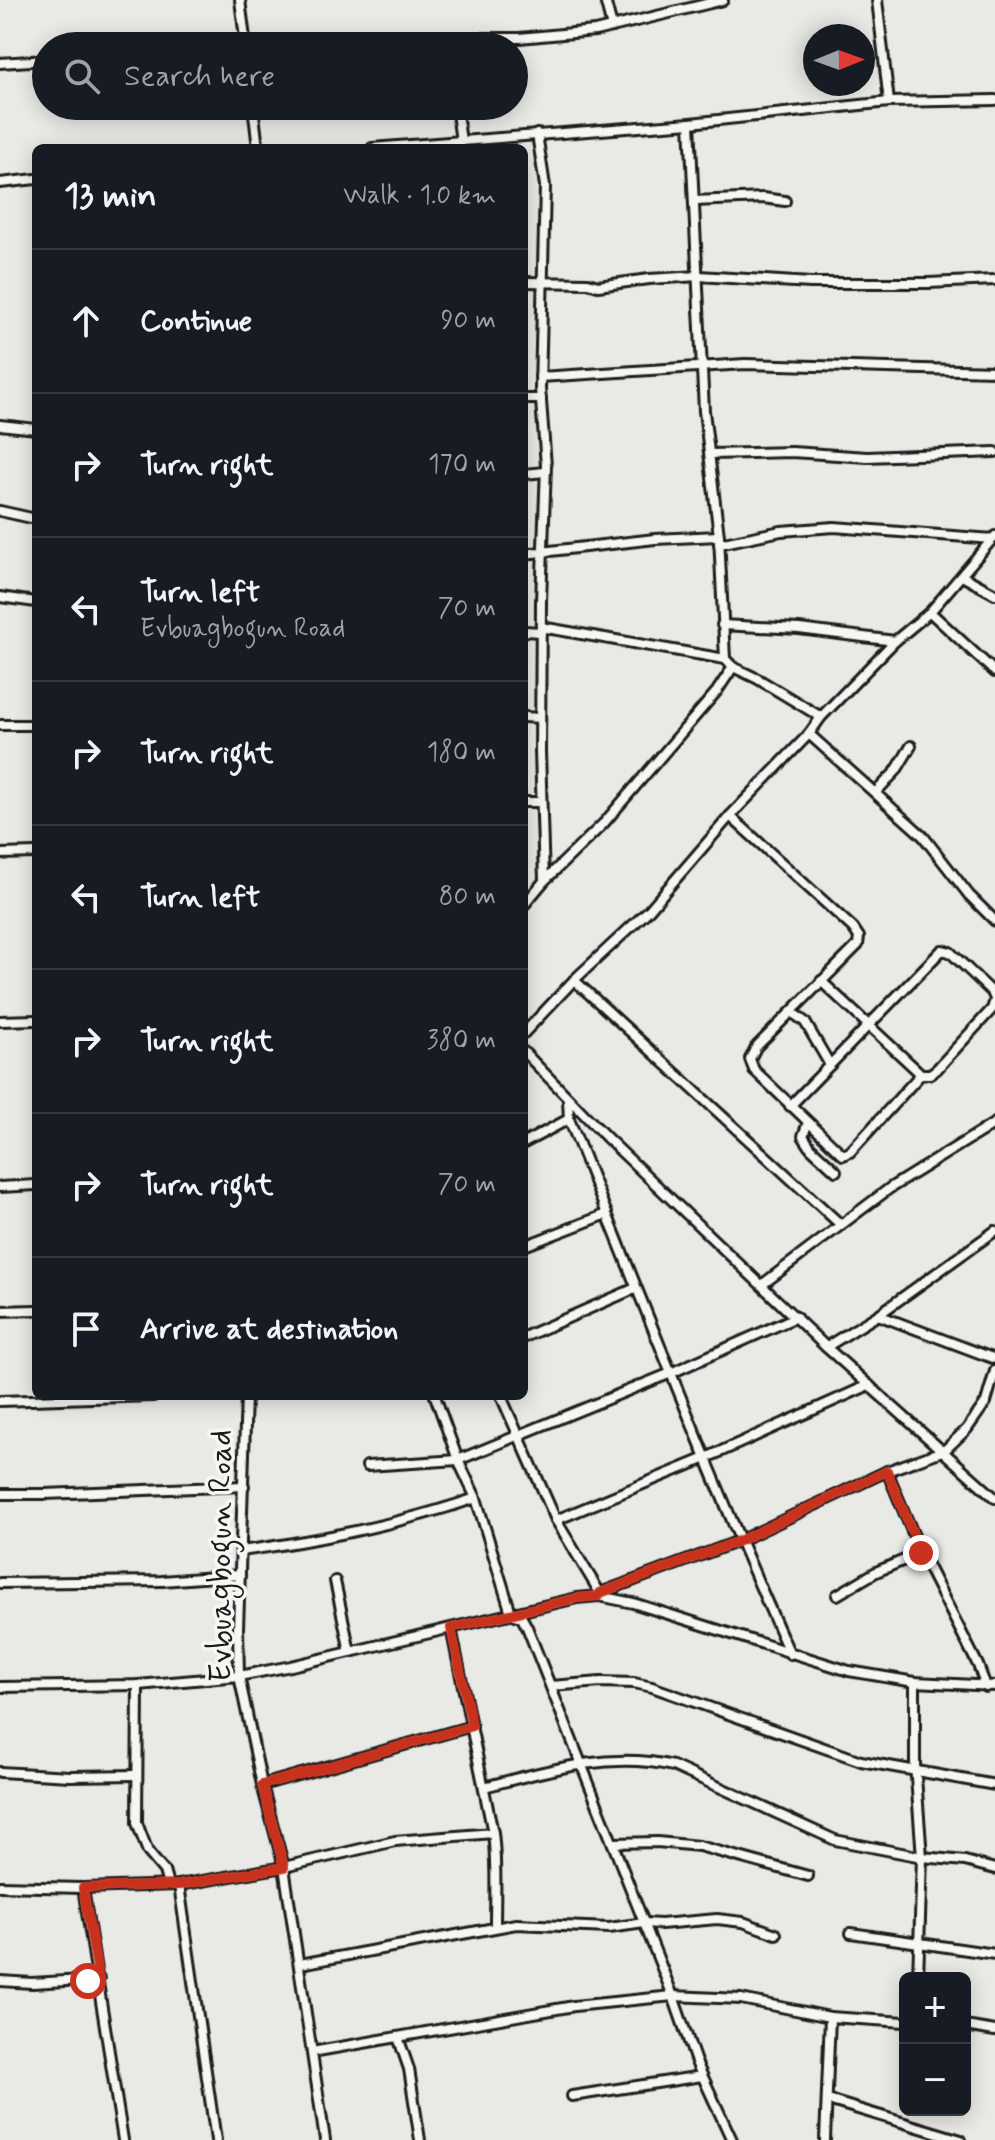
<!DOCTYPE html>
<meta charset="utf-8">
<style>
body{margin:0;font-family:Mynerve,sans-serif;background:#20242c;color:#f1f3f6}
.controls{position:absolute;right:24px;bottom:24px;display:grid;overflow:hidden;border-radius:12px;box-shadow:0 4px 20px #0003}
.controls button{width:72px;height:72px;display:grid;place-items:center;padding:0;border:0;border-bottom:2px solid #363941;background:#171b24;color:#f1f3f6;font:40px sans-serif}
.compass{position:absolute;left:803px;top:24px;width:72px;height:72px;border-radius:50%;background:#171b24;box-shadow:0 4px 20px #0003;rotate:89deg}
.stop{position:absolute;width:24px;height:24px;margin:-18px;border:6px solid #c8321e;border-radius:50%;background:#fff}
.stop.end{background:#c8321e;border-color:#fff;box-shadow:0 2px 8px #0008}
.list{margin:0;padding:0;list-style:none}
h2{display:flex;justify-content:space-between;align-items:center;height:104px;margin:0;padding:0 32px;font-size:34px}
h2 small{font-size:26px;font-weight:400;color:#9ea1a6}
.list li{display:grid;grid-template-columns:52px 1fr auto;gap:24px;align-items:center;box-sizing:border-box;height:144px;padding:0 32px;border-top:2px solid #363941}
.list b{display:block;font-size:30px;white-space:nowrap}
.list p{margin:0;font-size:26px;white-space:nowrap;color:#9ea1a6}
.list em{font-size:26px;font-style:normal;color:#9ea1a6}
.icon{flex:none;width:44px;height:44px;fill:none;stroke:currentColor;stroke-width:2;stroke-linecap:round;stroke-linejoin:round}
.map{position:relative;flex:none;width:995px;height:2140px;overflow:hidden}
.search{position:absolute;background:#171b24;box-shadow:0 4px 20px #0003;left:32px;top:32px;width:496px;height:88px;display:flex;align-items:center;gap:20px;box-sizing:border-box;padding:0 28px;border-radius:44px;color:#9ea1a6;font-size:30px}
.panel{position:absolute;background:#171b24;box-shadow:0 4px 20px #0003;left:32px;top:144px;width:496px;height:1256px;border-radius:12px}
.map>svg:first-child{display:block}
.lines{fill:none;stroke-linecap:round;stroke-linejoin:round}
.minor-casing{stroke:#1c1c1c;stroke-width:14}
.minor{stroke:#f6f6f2;stroke-width:8}
.route{stroke:#c8321e;stroke-width:10}
.labels{text-anchor:middle;dominant-baseline:central;stroke-width:7;stroke-linejoin:round;paint-order:stroke}
.street-label{font-size:32px;fill:#1c1c1c;stroke:#f6f6f2}
</style>
<div class="map">
<svg width="995" height="2140" viewBox="0 0 995 2140">
<rect width="100%" height="100%" fill="#e9e9e5"/>
<filter id="ink" filterUnits="userSpaceOnUse"><feTurbulence type="fractalNoise" baseFrequency=".0125" numOctaves="2"/><feDisplacementMap in="SourceGraphic" scale="16" xChannelSelector="R" yChannelSelector="G"/><feConvolveMatrix kernelMatrix="1 2 1 2 8 2 1 2 1" color-interpolation-filters="sRGB"/></filter>
<g filter="url(#ink)">
<g class="lines">
<defs>
<g id="minor">
<path d="M240,0l6,46"/>
<path d="M605,0l7,27"/>
<path d="M449,46l9,-8h61l76,-7 128,-31"/>
<path d="M0,63l46,-3"/>
<path d="M889,102l106,-2"/>
<path d="M253,106l5,42"/>
<path d="M456,106l5,35"/>
<path d="M372,148l318,-25 199,-21 -12,-102"/>
<path d="M0,183l36,-4"/>
<path d="M694,201l69,-3 22,3"/>
<path d="M524,282l64,1 10,3 51,-7 50,-3 112,7h117l67,-3"/>
<path d="M540,377l205,-13 250,7"/>
<path d="M524,399h17"/>
<path d="M0,425l36,4"/>
<path d="M711,454l81,-2 75,5 128,-5"/>
<path d="M524,474l21,-2"/>
<path d="M0,511l36,8"/>
<path d="M719,544l62,-13 53,-4 159,12"/>
<path d="M524,554l131,-15 64,-3"/>
<path d="M962,576l33,18"/>
<path d="M0,597l36,5"/>
<path d="M930,612l65,60"/>
<path d="M722,625l77,4 96,12"/>
<path d="M541,627l184,32"/>
<path d="M524,631l17,1"/>
<path d="M733,667l25,12 63,38"/>
<path d="M524,717l16,1"/>
<path d="M1,725h35"/>
<path d="M809,734l114,102 46,59 26,26"/>
<path d="M875,793l21,-22 15,-25"/>
<path d="M524,802h17"/>
<path d="M730,816l123,112 6,9 -1,8 -102,102 -6,12 4,11 89,85 7,-3 71,-78"/>
<path d="M0,854l36,-1"/>
<path d="M544,881l60,-58 113,-132 16,-24 -8,-8 -6,-123 -15,-125 -14,-288"/>
<path d="M524,905l20,-24 -4,-130 1,-150 5,-135 -6,-78 5,-202 -8,-52"/>
<path d="M574,980l267,245"/>
<path d="M821,981l100,93h9l7,-5 55,-60 3,-9"/>
<path d="M793,1013l12,9 25,43"/>
<path d="M0,1021l36,-1"/>
<path d="M524,1033l50,-53 75,-70 81,-94 79,-82 12,-17 74,-76 35,-29 65,-76"/>
<path d="M524,1052l83,86 219,209 169,151"/>
<path d="M568,1100l1,19c72,179 142,359 221,535"/>
<path d="M790,1106l152,-156 8,2 42,40 3,7"/>
<path d="M808,1122l-5,14 8,12 25,23"/>
<path d="M524,1143l45,-24"/>
<path d="M0,1187l36,-2"/>
<path d="M524,1246l83,-32"/>
<path d="M763,1284l127,-96 105,-65"/>
<path d="M0,1311l36,-1"/>
<path d="M878,1315l117,44"/>
<path d="M524,1337l112,-49"/>
<path d="M826,1347l52,-32 117,-84"/>
<path d="M246,1396l-8,232 1,48 23,109 22,82 41,273"/>
<path d="M435,1396l23,64 18,38 35,115 11,5 5,9 146,369 23,66 36,78"/>
<path d="M501,1396l55,124 44,73"/>
<path d="M0,1401l154,-5"/>
<path d="M367,1466l91,-6 213,-87 125,-56"/>
<path d="M887,1471l34,82 57,112 8,22"/>
<path d="M0,1494h45l199,-8"/>
<path d="M556,1520l150,-62 163,-73"/>
<path d="M241,1551c80,-11 159,-27 235,-53"/>
<path d="M335,1581l15,71"/>
<path d="M0,1583l162,-2 78,-6"/>
<path d="M837,1595l39,-23 45,-19"/>
<path d="M599,1596l1,-3 139,-52 148,-70 58,-21 22,-21 19,-27 9,-31"/>
<path d="M451,1628l42,205c4,31 2,62 2,94"/>
<path d="M915,1682v82l7,93 -4,121"/>
<path d="M138,1685l-1,138 11,29 16,19 4,14"/>
<path d="M551,1686l50,-4 33,1 18,4 209,74 134,24"/>
<path d="M0,1687l138,-2 101,-9 52,-10 286,-68 22,-2 34,7 216,68 66,11 80,4"/>
<path d="M0,1772l70,4 67,-1"/>
<path d="M262,1785l210,-59"/>
<path d="M484,1787c62,-16 125,-36 189,-21l162,74 87,17 43,4 30,8"/>
<path d="M613,1843l44,-1 42,4 109,30"/>
<path d="M179,1885l37,255"/>
<path d="M0,1886l83,2 96,-3 105,-18 111,-26 98,-8"/>
<path d="M83,1888l40,252"/>
<path d="M851,1933l144,21"/>
<path d="M300,1964l216,-40 93,4 35,-5 17,1 56,-5 26,3 33,12"/>
<path d="M0,1981l32,2 67,-4"/>
<path d="M965,2026l30,5"/>
<path d="M398,2037l11,32 11,71"/>
<path d="M312,2052l262,-46 99,-10 68,3 89,18 75,5"/>
<path d="M572,2096l130,-20"/>
<path d="M828,2100l133,40"/>
<path d="M825,2140l5,-123"/>
</g>
</defs>
<!-- minor casing -->
<use href="#minor" class="minor-casing"/>
<!-- minor -->
<use href="#minor" class="minor"/>
</g>
</g>
<g class="lines" filter="url(#ink)">
<!-- route -->
<path class="route" d="M88,1981l11,-2 -16,-91 96,-3 105,-18 -22,-82 210,-59 -21,-98 126,-30 22,-2 1,-3 139,-52 148,-70 34,82"/>
</g>
<g class="labels">
<!-- street labels -->
<g class="street-label">
<text transform="translate(221 1556) rotate(-90)">Evbuagbogun Road</text>
</g>
</g>
</svg>
<div class="controls">
<button>+</button>
<button>−</button>
</div>
<svg class="compass" viewBox="-18 -18 36 36"><path d="M0-13l5 13h-10z" fill="#e53935"/><path d="M0 13l5-13h-10z" fill="#9ea1a6"/></svg>
<div class="stop" style="left:88px;top:1981px"></div>
<div class="stop end" style="left:921px;top:1553px"></div>
<div class="search"><svg class="icon" aria-label="search" viewBox="0 0 24 24"><circle cx="10" cy="10" r="6"/><path d="M15 15l6 6"/></svg>Search here</div>
<section class="panel">
<h2>13 min<small>Walk · 1.0 km</small></h2>
<ul class="list">
<li><svg class="icon" aria-label="ahead" viewBox="0 0 24 24"><path d="M12 20V5M6 11l6-6 6 6"/></svg><div><b>Continue</b></div><em>90 m</em></li>
<li><svg class="icon" aria-label="right" viewBox="0 0 24 24"><path d="M7 20v-9h11M14 6l5 5-5 5"/></svg><div><b>Turn right</b></div><em>170 m</em></li>
<li><svg class="icon" aria-label="left" viewBox="0 0 24 24"><path d="M17 20v-9H6M10 6l-5 5 5 5"/></svg><div><b>Turn left</b><p>Evbuagbogun Road</p></div><em>70 m</em></li>
<li><svg class="icon" aria-label="right" viewBox="0 0 24 24"><path d="M7 20v-9h11M14 6l5 5-5 5"/></svg><div><b>Turn right</b></div><em>180 m</em></li>
<li><svg class="icon" aria-label="left" viewBox="0 0 24 24"><path d="M17 20v-9H6M10 6l-5 5 5 5"/></svg><div><b>Turn left</b></div><em>80 m</em></li>
<li><svg class="icon" aria-label="right" viewBox="0 0 24 24"><path d="M7 20v-9h11M14 6l5 5-5 5"/></svg><div><b>Turn right</b></div><em>380 m</em></li>
<li><svg class="icon" aria-label="right" viewBox="0 0 24 24"><path d="M7 20v-9h11M14 6l5 5-5 5"/></svg><div><b>Turn right</b></div><em>70 m</em></li>
<li><svg class="icon" aria-label="arrive" viewBox="0 0 24 24"><path d="M6 21V4h12l-3 4 3 4H6"/></svg><div><b>Arrive at destination</b></div></li>
</ul>
</section>
</div>
